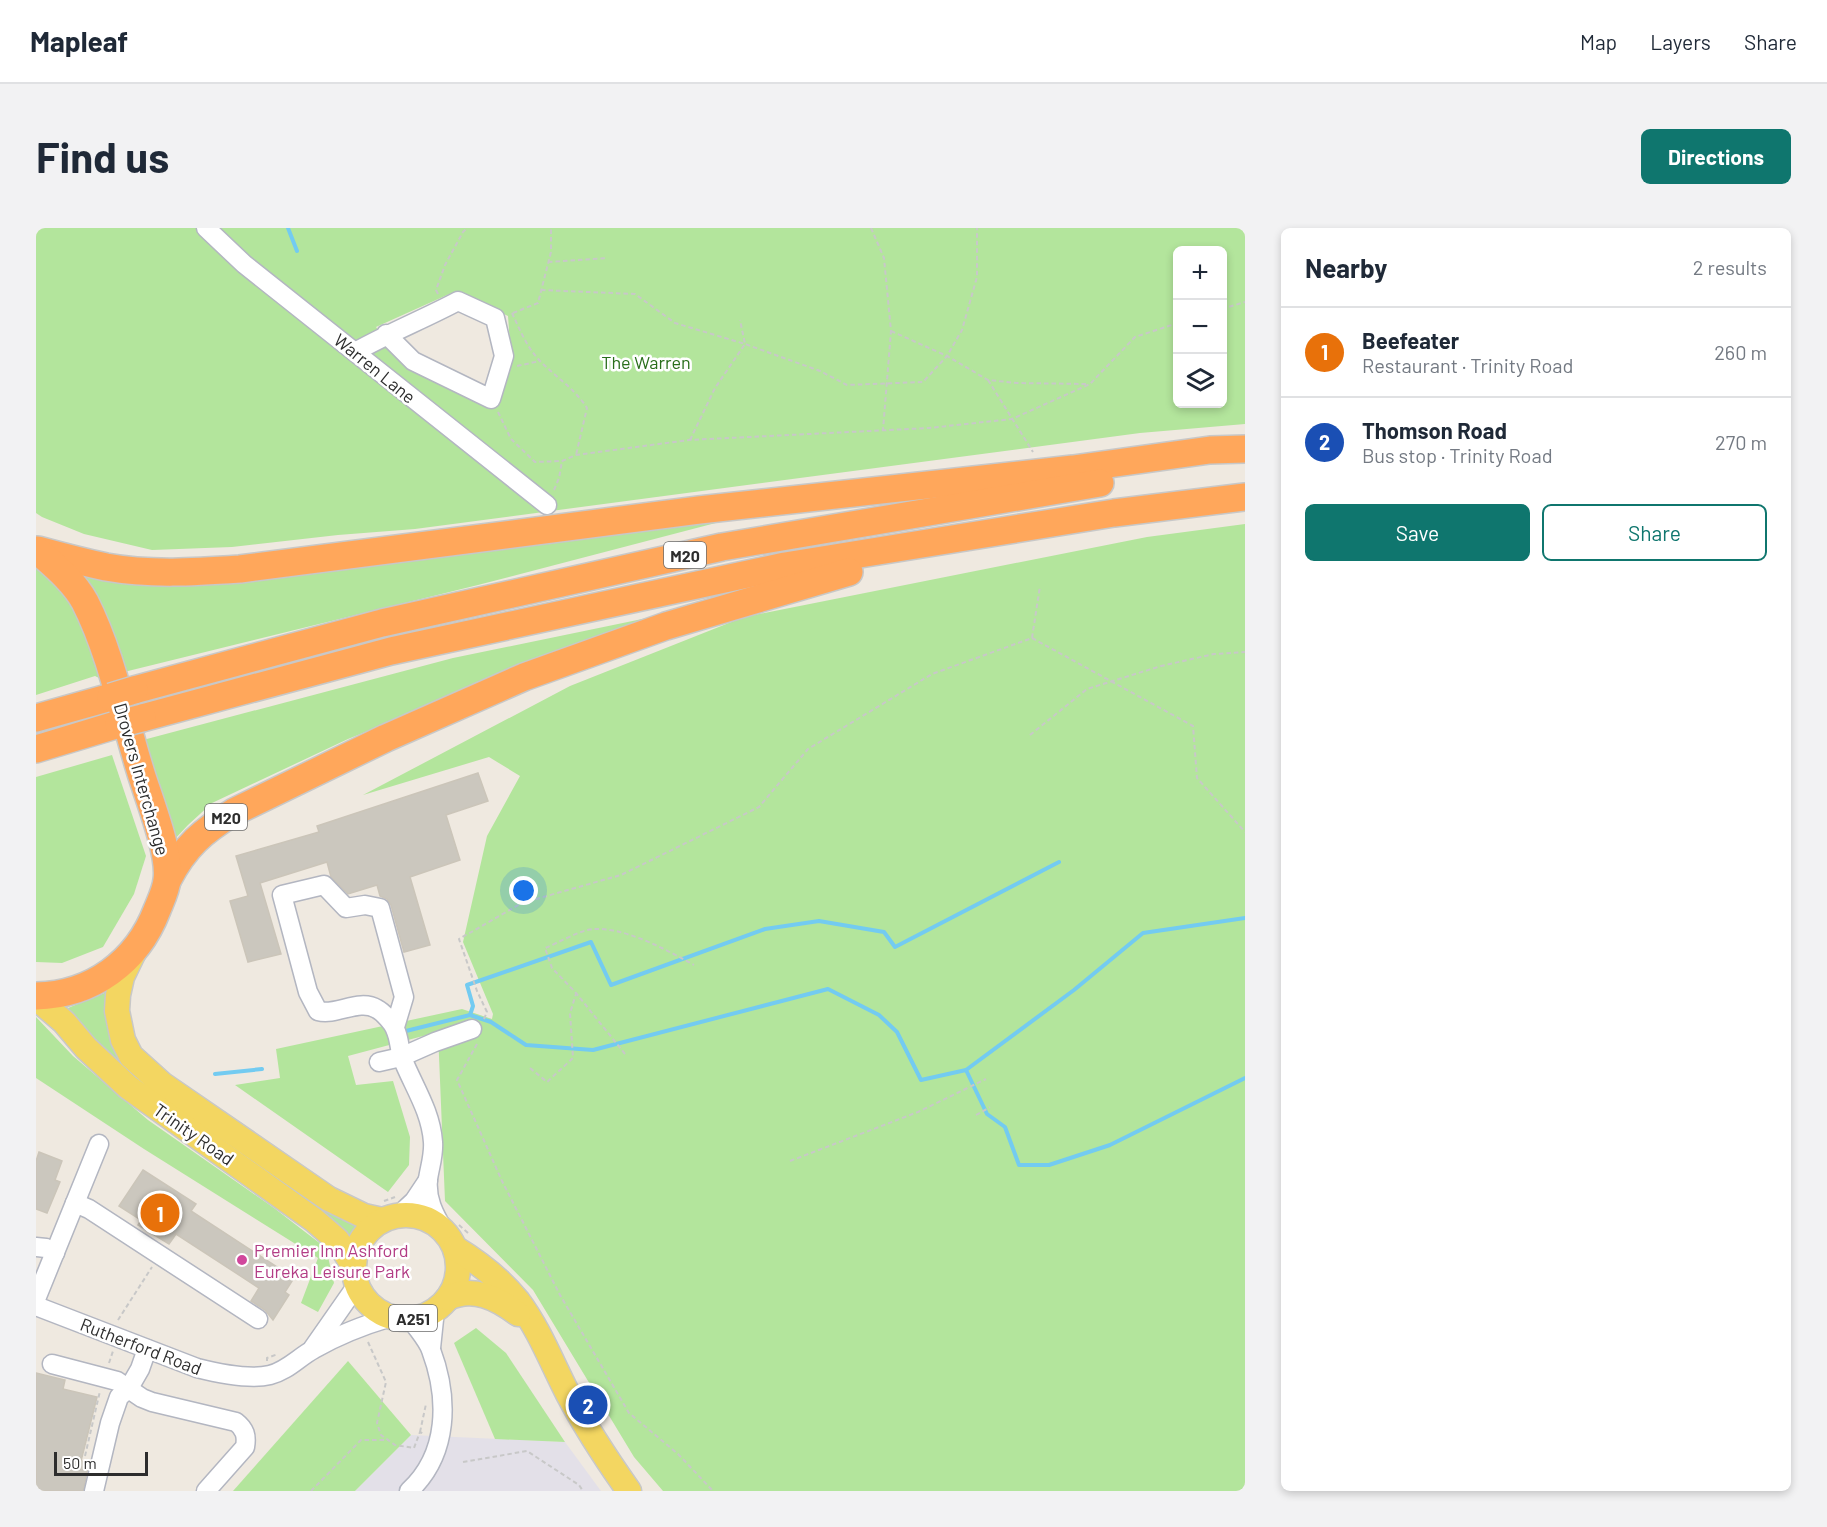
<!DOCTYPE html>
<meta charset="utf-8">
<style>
body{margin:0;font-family:Barlow,sans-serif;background:#f2f2f3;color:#1f2937}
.controls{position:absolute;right:18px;top:18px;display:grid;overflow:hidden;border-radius:9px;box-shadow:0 3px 9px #0003}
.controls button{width:54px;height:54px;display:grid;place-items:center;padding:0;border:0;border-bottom:2px solid #e0e1e3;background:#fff;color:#1f2937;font:30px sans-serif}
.scale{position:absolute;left:18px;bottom:15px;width:94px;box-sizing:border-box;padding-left:6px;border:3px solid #2d2d2d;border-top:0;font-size:16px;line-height:21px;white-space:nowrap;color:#2d2d2d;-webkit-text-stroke:4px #fff;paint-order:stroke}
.you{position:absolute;left:488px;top:663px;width:21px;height:21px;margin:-15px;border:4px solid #fff;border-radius:50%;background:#1a73e8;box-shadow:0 0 0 9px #1a73e833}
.badge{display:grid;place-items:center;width:39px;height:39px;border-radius:50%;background:#0f766e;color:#fff;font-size:20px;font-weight:700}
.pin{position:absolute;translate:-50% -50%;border:3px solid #fff;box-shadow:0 2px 6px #0006}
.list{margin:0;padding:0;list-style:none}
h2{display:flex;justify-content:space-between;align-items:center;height:78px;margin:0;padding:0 24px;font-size:26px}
h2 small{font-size:20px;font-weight:400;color:#747a83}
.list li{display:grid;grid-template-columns:39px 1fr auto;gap:18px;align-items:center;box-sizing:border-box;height:90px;padding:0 24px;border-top:2px solid #e0e1e3}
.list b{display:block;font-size:22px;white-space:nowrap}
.list p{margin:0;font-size:20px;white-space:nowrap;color:#747a83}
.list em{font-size:20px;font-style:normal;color:#747a83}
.actions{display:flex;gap:12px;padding:18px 24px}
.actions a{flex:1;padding:14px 0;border:2px solid #0f766e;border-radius:9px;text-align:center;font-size:21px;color:#0f766e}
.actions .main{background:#0f766e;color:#fff}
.icon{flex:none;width:33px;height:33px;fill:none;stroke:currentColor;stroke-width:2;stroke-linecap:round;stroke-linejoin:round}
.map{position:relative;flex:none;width:1209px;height:1263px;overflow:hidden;border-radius:9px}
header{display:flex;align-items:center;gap:36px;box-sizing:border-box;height:84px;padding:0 30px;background:#fff;border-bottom:2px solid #e0e1e3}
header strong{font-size:28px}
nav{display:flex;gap:33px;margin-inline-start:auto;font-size:21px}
.intro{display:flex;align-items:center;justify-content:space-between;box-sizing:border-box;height:144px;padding:0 36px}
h1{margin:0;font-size:42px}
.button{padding:15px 27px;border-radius:9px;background:#0f766e;color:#fff;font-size:21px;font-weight:700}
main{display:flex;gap:36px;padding:0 36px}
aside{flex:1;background:#fff;border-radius:9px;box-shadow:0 3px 9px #0003}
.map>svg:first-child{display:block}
.industrial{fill:#e3e0e8}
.green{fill:#b3e59c;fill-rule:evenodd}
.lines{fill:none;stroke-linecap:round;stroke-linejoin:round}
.stream{stroke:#73cbf1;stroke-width:4}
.building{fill:#cbc7be;stroke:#cbc5b9;stroke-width:1.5}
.minor-casing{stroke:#b3b6c1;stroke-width:21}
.major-casing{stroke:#c8c8c8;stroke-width:27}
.highway-casing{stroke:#c8c8c8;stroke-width:30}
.path{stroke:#c8c8c8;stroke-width:2;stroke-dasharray:4.5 3;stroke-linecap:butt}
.minor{stroke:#fff;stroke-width:18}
.major{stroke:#f3d661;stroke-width:24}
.highway{stroke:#ffa75b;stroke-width:27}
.highway-bridge-casing{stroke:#c8c8c8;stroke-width:30;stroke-linecap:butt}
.highway-bridge{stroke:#ffa75b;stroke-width:27}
.hotel-dot{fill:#d1479c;stroke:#fff;stroke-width:2}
.labels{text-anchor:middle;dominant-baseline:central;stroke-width:5;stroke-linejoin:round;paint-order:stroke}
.shield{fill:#fff;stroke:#6c6c6c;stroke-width:1.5}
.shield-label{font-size:16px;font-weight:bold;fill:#2d2d2d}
.park-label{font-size:18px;fill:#296e1a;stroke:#fff}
.street-label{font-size:18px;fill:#2d2d2d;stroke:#fff}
.hotel-label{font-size:18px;fill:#b23c85;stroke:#fff;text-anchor:start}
</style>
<header>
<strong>Mapleaf</strong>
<nav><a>Map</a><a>Layers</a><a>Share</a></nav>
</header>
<div class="intro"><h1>Find us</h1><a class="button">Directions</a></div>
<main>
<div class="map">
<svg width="1209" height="1263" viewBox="0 0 1209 1263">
<rect width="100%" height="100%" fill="#efe9e0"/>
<!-- industrial -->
<path class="industrial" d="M375,1207l154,7 36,49h-246z"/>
<!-- green -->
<g class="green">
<path d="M0,0h1209v196l-105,9 -725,96 -77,6 -106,12 -80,3 -68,-16 -42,-17 -6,-4zM1142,22h44v154h-44zM420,63l52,25 3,42 -19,51 -86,-41 -30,-41z"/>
<path d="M695,291l-253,66 -354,87 -44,-95 3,-9z"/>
<path d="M1209,296v967h-582l-29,-34 -101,-167 -88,-89 -7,-169 -90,24 8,29 37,-4 17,56 -1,28 -21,27 -153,-107 45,-7 -4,-29 186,-40 30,10 1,-5 -30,-72 24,-106 33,-60 -31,-19 -126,38 207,-109 174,-69 403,-80z"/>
<path d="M0,337l41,39 24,75 -6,-3 -59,19z"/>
<path d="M611,390l-299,121 -136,64 -24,22 -16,17 -29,-102 310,-82z"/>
<path d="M76,527l34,101 -12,38 -31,53 -41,16 -26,-1v-185z"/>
<path d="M71,764c-5,35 4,48 22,76l200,144 27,14 -10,14 -233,-179 -45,-53z"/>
<path d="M0,789l37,39 75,64 126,88 52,40 8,35 -16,29 -17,-9 17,-45 -174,-109 -108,-71z"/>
<path d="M440,1100l30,25 59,89 -70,-3 -41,-96z"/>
<path d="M312,1133l63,74 -56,56h-122z"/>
</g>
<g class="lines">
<!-- stream -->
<g class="stream">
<path d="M252,0l9,23"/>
<path d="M434,787l3,-9 -6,-21 124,-43 20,43 154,-56 54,-8 65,11 11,15 164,-85"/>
<path d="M366,804l68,-17 21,7 35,23 67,5 235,-61 51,26 18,17 24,48 45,-10 108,-80 69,-57 102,-15"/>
<path d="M930,842l21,44 18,13 14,38h30l61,-20 135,-67"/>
<path d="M179,846l47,-5"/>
</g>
</g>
<!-- building -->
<g class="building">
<path d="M442,545l10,28 -42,14 14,45 -50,17 20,68 -26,7 -13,-47 -4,-6 -7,-3 -3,-11 -29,9 -17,-17 -4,-15 -67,21 21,71 -33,8 -18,-61 18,-5 -12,-40 83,-24 -2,-6z"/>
<path d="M3,924l23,9 -7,19 5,2 -13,31 -11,-4v-48z"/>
<path d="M107,942l53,34 -5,7 103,67 -9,14 4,3 -16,25 -8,-10 -14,-9 8,-13 -83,-54 -7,10 -31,-19 3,-5 -22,-14z"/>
<path d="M0,1145l29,7 -2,9 34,8 -16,64 8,2 -6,28h-47z"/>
</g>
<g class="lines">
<defs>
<g id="minor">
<path d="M170,0l38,36 303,241"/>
<path d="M319,124c34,-19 69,-33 103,-51l37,17 9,38 -13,43 -78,-38 -27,-27"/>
<path d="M359,799l9,-30 -24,-89 -15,-3 -19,3 -22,-23 -42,10 26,97 10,19c19,5 41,-13 59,-2 6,3 16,14 18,20 5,10 4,21 8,31 11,27 28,52 30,82 1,13 -3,24 -5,37 -2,20 6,35 16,52"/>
<path d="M343,834l22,-5 34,-15 37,-13"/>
<path d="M39,975l14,6 169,110"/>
<path d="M363,987l15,-14 14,-21"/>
<path d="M0,1019l10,1 9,5"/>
<path d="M0,1071l63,-155"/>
<path d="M0,1078l161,62c20,5 53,12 73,7 17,-4 29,-18 44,-26 24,-14 50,-24 77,-32"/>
<path d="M277,1120l44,-63"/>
<path d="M395,1120l4,-38"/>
<path d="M16,1136l65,17 25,17 10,4 84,20c9,7 11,14 9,25l-39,44"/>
<path d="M58,1263l16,-68 9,-26 10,-9 11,-19 7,-20"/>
<path d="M373,1263c40,-37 40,-93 22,-141 -4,-11 -14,-21 -20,-31"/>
</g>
<g id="major">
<path d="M98,724l-12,25 -4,18 -1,16 6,29 8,16 31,28 167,115 35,17 18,4"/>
<path d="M0,770l28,24 22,26 42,39 186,133 23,20 16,25"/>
<circle cx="370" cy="1039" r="52"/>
<path d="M419,1020c23,14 46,32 63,53 21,28 34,62 50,93 18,34 39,66 61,97"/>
<path d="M412,1070c25,-12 49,0 70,16"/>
</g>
<g id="highway">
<path d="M2,322c22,6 45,12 68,17 44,8 89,5 134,2l459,-59 374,-41 137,-19 35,-1"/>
<path d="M98,462l248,-67 340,-76 378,-64"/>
<path d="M0,490l75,-21"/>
<path d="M106,490l249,-67 394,-85 329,-53 131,-16"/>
<path d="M0,521l83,-25"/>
<path d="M132,651c17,-33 35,-48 66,-67l152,-74 138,-61 142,-51 183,-54"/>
<path d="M0,768c56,-1 101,-34 121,-86 4,-10 9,-20 10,-30 4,-27 -19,-83 -27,-110 -17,-55 -29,-117 -55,-168 -11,-20 -29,-35 -46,-50"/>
</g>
</defs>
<!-- minor casing -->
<use href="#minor" class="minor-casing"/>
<!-- major casing -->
<use href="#major" class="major-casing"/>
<!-- highway casing -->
<use href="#highway" class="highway-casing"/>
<!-- path -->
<g class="path">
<path d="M835,0l13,30 7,73 -8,99"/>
<path d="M512,34l59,-4"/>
<path d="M505,62l94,4 40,29 70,21 75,27 27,14 76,-3 24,-26 15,-26 15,-53v-49"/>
<path d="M402,66l-2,-4 9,-25 18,-33 4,-4"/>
<path d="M1186,81l23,-7"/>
<path d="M476,85c8,17 15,35 29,49 16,16 33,26 46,46l-11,47"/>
<path d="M477,85l25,-10 13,-51v-24"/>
<path d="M855,103l56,25 41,24 29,3 70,1"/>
<path d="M481,138l23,-5"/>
<path d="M952,152l45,72"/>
<path d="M462,184l13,27 24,23 27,-1 14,-6 113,-15 240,-12 83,-9 78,-35 45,-47 43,-14"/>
<path d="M654,212l25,-52 30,-44 -5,-24"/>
<path d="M518,262l5,-12 3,-17"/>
<path d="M996,410l161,88 4,52 48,54"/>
<path d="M994,507l57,-46 74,-23 53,-12 31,-2"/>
<path d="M448,791l3,-7 -10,-21 -18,-52 63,-36 99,-28 138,-68 49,-58 124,-75 100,-36 8,-52"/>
<path d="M441,816l-20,36 45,101 58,114 69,118 49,41 35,37"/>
<path d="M589,826l-49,-61 -24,-25 -7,-20c13,-5 35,-18 48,-19 32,-2 74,21 101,36"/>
<path d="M494,840l17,14 26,-24 -3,-45 6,-19"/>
<path d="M940,887l14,-8"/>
<path d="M754,933l128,-49 68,-33"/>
<path d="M348,973l11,-4"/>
<path d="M423,997l9,8"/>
<path d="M82,1092l34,-53"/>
<path d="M332,1114l18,40 -9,41 4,12 14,10 19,3 6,-16 4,2"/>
<path d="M231,1133v-3l11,-4"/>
<path d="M73,1135l4,-12"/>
<path d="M384,1204l6,-28"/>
<path d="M49,1228l15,-65"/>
<path d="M427,1234l64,-11 52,34 4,6"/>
<path d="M275,1263l50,-51h27"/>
</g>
<!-- minor -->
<use href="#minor" class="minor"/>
<!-- major -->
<use href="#major" class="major"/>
<!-- highway -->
<use href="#highway" class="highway"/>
<defs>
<g id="highway-bridge">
<path d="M75,469l23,-7"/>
<path d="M83,496l23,-6"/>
</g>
</defs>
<!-- highway-bridge casing -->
<use href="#highway-bridge" class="highway-bridge-casing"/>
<!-- highway-bridge -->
<use href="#highway-bridge" class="highway-bridge"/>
</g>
<!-- markers -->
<circle class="hotel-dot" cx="206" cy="1032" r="6"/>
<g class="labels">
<!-- shield labels -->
<g class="shield">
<rect x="628" y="314" width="42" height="26" rx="4.5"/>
<rect x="169" y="576" width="42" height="26" rx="4.5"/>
<rect x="353" y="1077" width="48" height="26" rx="4.5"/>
</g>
<g class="shield-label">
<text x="649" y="327">M20</text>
<text x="190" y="589">M20</text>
<text x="377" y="1090">A251</text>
</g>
<!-- park labels -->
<g class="park-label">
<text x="610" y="134">The Warren</text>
</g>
<!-- street labels -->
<g class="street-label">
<text transform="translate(339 140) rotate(39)">Warren Lane</text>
<text transform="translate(106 551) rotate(74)">Drovers Interchange</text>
<text transform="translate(158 906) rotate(35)">Trinity Road</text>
<text transform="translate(105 1118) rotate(21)">Rutherford Road</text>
</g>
<!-- hotel labels -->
<g class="hotel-label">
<text x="218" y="1022">Premier Inn Ashford<tspan x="218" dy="21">Eureka Leisure Park</tspan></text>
</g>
</g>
</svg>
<div class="controls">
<button>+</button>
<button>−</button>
<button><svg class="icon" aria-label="layers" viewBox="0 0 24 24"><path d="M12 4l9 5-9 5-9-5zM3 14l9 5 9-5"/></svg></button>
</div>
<div class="scale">50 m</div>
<div class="you"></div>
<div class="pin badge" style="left:124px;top:985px;background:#e8710a">1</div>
<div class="pin badge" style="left:552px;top:1177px;background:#1a4fb4">2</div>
</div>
<aside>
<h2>Nearby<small>2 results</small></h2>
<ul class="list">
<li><span class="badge" style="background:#e8710a">1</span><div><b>Beefeater</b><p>Restaurant · Trinity Road</p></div><em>260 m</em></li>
<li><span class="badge" style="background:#1a4fb4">2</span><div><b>Thomson Road</b><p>Bus stop · Trinity Road</p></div><em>270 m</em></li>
</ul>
<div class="actions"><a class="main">Save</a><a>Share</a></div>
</aside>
</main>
